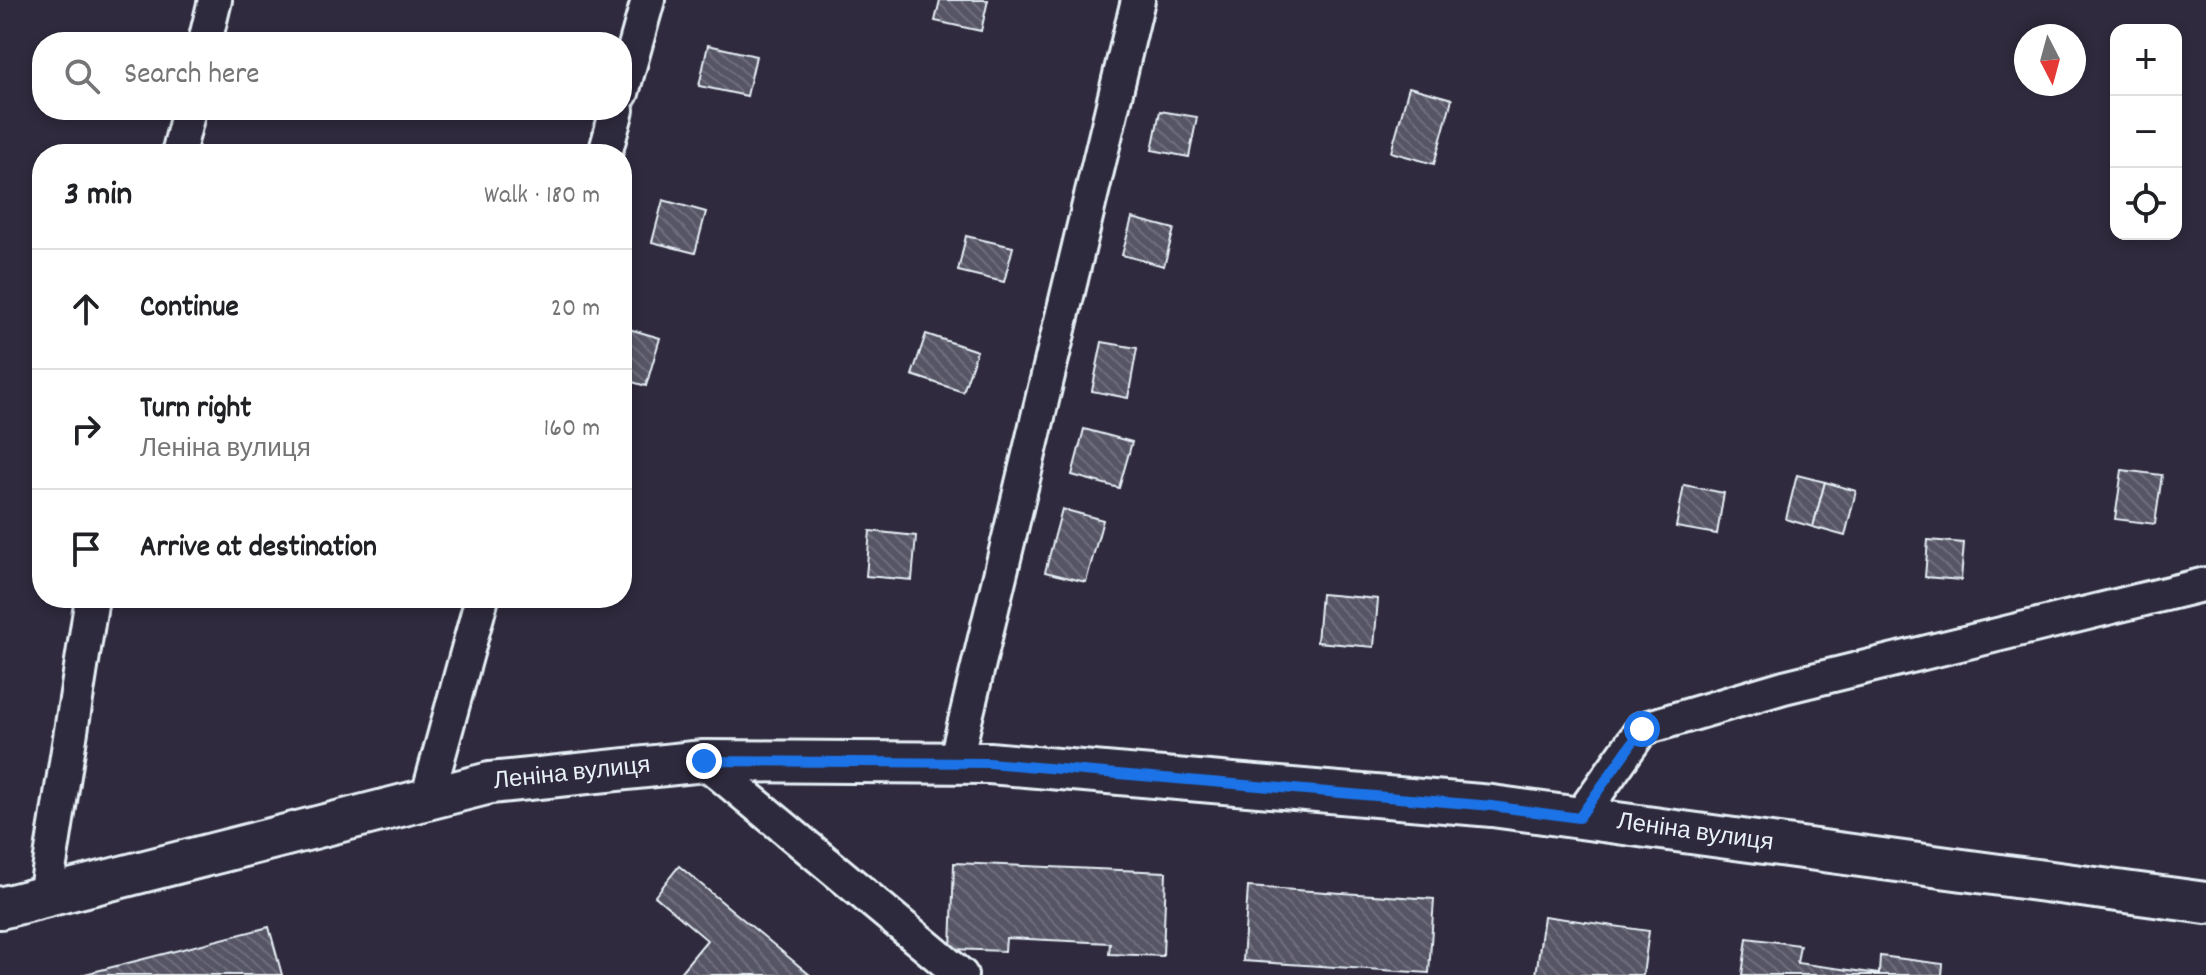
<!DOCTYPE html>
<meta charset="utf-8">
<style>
body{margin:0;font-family:Dekko,sans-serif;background:#f2f2f2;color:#202124}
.controls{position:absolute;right:24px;top:24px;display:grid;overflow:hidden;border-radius:16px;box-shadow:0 4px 12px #0003}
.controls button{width:72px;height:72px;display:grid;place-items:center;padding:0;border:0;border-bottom:2px solid #e0e0e0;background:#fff;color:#202124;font:40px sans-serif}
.compass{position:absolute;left:2014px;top:24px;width:72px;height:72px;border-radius:50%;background:#fff;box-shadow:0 4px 12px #0003;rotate:174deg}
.stop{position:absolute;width:24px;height:24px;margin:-18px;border:6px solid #1a73e8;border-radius:50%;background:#fff}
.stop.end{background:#1a73e8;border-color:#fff;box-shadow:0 2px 8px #0008}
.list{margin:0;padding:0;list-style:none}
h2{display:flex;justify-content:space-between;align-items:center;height:104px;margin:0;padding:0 32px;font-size:34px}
h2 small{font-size:26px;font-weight:400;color:#757577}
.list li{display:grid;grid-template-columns:52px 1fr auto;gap:24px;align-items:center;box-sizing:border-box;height:120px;padding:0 32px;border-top:2px solid #e0e0e0}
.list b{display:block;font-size:30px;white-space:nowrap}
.list p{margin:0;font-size:26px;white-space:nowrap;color:#757577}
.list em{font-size:26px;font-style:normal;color:#757577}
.icon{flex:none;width:44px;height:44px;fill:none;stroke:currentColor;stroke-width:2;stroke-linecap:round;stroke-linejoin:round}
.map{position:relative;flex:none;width:2206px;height:975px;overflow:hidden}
.search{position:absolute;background:#fff;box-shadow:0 4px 12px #0003;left:32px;top:32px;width:600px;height:88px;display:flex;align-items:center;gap:20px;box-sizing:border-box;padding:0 28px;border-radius:32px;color:#757577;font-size:30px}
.panel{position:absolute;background:#fff;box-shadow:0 4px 12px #0003;left:32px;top:144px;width:600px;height:464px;border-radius:32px}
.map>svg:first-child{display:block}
.building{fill:url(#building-back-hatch);stroke:#e8f1f8;stroke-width:2}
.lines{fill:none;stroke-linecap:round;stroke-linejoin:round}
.minor-casing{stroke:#e8f1f8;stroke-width:38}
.tertiary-casing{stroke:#e8f1f8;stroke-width:46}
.minor{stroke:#2f2a3d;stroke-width:32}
.tertiary{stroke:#2f2a3d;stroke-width:40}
.route{stroke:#1a73e8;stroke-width:10}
.labels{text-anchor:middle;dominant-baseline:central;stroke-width:7;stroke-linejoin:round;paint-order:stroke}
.street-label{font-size:24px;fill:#e8f1f8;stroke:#2f2a3d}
</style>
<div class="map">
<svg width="2206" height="975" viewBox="0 0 2206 975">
<defs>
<pattern id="building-back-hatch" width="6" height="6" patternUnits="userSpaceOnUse" patternTransform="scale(2)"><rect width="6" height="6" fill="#575565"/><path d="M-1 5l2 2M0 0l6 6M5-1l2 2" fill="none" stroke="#6f6e7c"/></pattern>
</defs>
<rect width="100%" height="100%" fill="#2f2a3d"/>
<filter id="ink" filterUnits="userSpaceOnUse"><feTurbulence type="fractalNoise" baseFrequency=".0125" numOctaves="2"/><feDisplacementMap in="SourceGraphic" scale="16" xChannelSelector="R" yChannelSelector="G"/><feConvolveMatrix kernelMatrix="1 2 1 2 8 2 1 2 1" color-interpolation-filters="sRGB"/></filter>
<g filter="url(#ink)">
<!-- building -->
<g class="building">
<path d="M940,0h48l-7,31 -46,-10z"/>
<path d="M708,45l48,11 -9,40 -48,-10z"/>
<path d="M1409,87l43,12 -18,65 -43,-12z"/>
<path d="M1160,111l37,6 -8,40 -37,-7z"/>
<path d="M663,200l43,12 -11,41 -43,-11z"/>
<path d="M1132,218l42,11 -10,37 -42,-11z"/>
<path d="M966,236l47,11 -9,35 -46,-11z"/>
<path d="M622,327l38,11 -14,48 -24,-7z"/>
<path d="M926,334l51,17 -14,41 -51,-17z"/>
<path d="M1102,342l35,6 -9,50 -36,-7z"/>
<path d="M1084,429l48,13 -13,46 -47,-13z"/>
<path d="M2122,470l40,5 -7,49 -40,-5z"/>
<path d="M1797,475l28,7 -12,45 -27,-8z"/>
<path d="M1825,482l31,9 -11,45 -32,-9z"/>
<path d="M1684,485l40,8 -7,41 -41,-7z"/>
<path d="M1062,509l41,11 -17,62 -41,-10z"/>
<path d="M870,531l46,5 -4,44 -46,-4z"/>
<path d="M1928,540l36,3 -3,37 -36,-3z"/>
<path d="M1321,594l57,5 -4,48 -57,-5z"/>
<path d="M954,863l212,9 -3,84 -54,-2 1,-11 -104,-5 -1,13 -54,-2z"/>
<path d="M679,866l131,109h-132l29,-35 -52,-44z"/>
<path d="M1248,887l186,12 -5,74 -186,-12z"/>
<path d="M1544,916l105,15 -6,44h-107z"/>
<path d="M269,927l13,48h-201z"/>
<path d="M1747,938l53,7 -3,18 82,11 1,-18 63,8 -1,11h-200z"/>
</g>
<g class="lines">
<defs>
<g id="minor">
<path d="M205,42l10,-42"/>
<path d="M622,93l26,-93"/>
<path d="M178,154l11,-44"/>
<path d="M605,154l12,-44"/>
<path d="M704,761l257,214"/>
<path d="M955,763l183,-763"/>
<path d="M427,799l55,-201"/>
<path d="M1579,818l63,-89 142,-42 422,-103"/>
<path d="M45,896l47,-298"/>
</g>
<path id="tertiary" d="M0,908l490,-125 214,-22 285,2 503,43 714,97"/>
</defs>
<!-- minor casing -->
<use href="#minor" class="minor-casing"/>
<!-- tertiary casing -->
<use href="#tertiary" class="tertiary-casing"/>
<!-- minor -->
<use href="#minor" class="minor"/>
<!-- tertiary -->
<use href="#tertiary" class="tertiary"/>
</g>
</g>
<g class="lines" filter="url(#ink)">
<!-- route -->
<path class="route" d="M704,761l285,2 503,43 87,12 63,-89"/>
</g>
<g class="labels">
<!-- street labels -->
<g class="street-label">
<text transform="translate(572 775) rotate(-6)">Леніна вулиця</text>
<text transform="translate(1695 834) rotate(8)">Леніна вулиця</text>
</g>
</g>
</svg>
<div class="controls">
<button>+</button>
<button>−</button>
<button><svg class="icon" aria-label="locate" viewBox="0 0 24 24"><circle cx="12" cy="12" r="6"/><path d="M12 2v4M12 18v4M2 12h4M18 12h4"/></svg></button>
</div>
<svg class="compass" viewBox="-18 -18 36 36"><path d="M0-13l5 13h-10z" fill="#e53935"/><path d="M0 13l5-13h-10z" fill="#757577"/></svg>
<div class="stop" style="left:1642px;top:729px"></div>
<div class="stop end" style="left:704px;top:761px"></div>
<div class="search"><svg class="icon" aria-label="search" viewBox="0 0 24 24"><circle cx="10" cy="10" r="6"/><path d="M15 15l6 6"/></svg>Search here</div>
<section class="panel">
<h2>3 min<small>Walk · 180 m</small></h2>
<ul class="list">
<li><svg class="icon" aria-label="ahead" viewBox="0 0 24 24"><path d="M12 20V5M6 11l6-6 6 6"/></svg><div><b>Continue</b></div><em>20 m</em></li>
<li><svg class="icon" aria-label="right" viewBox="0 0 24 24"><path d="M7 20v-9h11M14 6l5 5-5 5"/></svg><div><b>Turn right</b><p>Леніна вулиця</p></div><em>160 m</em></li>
<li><svg class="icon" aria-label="arrive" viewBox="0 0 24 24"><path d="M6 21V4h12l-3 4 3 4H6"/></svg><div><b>Arrive at destination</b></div></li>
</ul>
</section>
</div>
